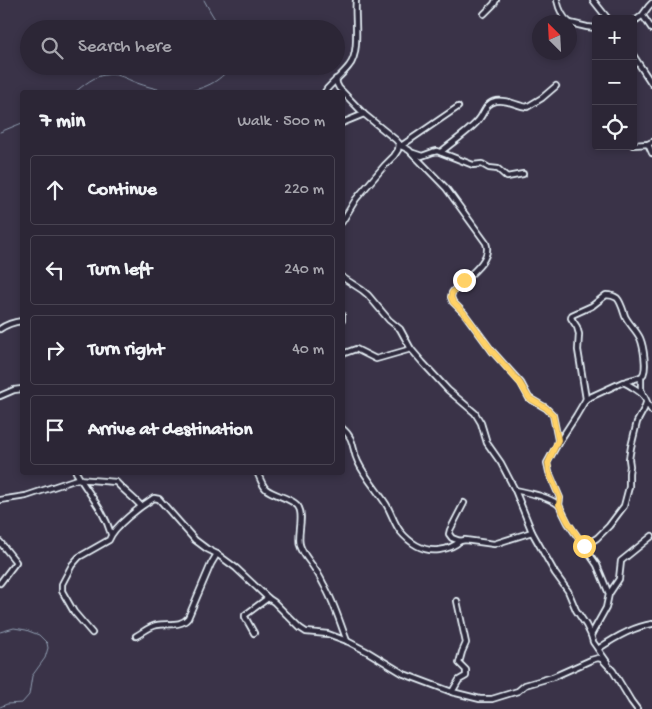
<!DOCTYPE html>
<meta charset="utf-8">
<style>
body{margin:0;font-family:"Gochi Hand",sans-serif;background:#342e3e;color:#f1f3f6}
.controls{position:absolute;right:15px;top:15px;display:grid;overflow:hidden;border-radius:5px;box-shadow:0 2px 8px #0003}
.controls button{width:45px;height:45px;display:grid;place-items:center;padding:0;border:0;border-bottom:1px solid #484351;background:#2c2636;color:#f1f3f6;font:25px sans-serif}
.compass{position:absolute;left:532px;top:15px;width:45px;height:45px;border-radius:50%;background:#2c2636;box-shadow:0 2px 8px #0003;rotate:336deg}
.stop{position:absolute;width:15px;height:15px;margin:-11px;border:4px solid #ffd166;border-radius:50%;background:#fff}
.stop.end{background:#ffd166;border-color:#fff;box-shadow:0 1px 5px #0008}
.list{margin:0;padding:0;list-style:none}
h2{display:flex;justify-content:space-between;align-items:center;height:65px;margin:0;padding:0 20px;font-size:21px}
h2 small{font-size:16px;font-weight:400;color:#a6a5ad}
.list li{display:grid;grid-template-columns:32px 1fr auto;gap:15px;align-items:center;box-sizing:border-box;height:70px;margin:0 10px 10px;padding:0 10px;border:1px solid #484351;border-radius:5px}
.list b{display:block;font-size:19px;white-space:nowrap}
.list em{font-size:16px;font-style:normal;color:#a6a5ad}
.icon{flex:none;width:28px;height:28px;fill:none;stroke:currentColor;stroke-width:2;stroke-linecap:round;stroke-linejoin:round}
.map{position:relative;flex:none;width:652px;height:709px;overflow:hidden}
.search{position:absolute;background:#2c2636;box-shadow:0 2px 8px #0003;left:20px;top:20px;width:325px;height:55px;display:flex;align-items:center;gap:12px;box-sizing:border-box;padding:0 18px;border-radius:28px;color:#a6a5ad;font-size:19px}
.panel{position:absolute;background:#2c2636;box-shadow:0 2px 8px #0003;left:20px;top:90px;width:325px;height:385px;border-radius:5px}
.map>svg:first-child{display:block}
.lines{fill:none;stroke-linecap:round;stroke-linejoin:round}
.stream{stroke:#909eb1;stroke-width:1}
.minor-casing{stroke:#e8f1f8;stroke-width:8}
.minor{stroke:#2f2a3d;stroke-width:4.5}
.route{stroke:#ffd166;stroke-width:6}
</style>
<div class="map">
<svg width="652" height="709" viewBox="0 0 652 709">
<rect width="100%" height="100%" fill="#3a3348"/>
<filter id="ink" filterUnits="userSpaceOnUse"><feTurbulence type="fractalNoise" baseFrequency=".02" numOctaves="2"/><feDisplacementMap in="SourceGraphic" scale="10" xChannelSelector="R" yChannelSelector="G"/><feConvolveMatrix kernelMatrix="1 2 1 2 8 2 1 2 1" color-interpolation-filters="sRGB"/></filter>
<g filter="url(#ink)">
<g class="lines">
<!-- stream -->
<g class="stream">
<path d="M204,0l6,11 11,18"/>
<path d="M75,92c9,-7 19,-16 30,-17 11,-2 18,2 27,6 14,6 35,11 50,11"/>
<path d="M184,92c19,-3 35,-9 47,-26"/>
<path d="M0,132l22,-9"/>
<path d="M0,632l14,-4 12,2 13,5 8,8 1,5 -3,10 -13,18 -3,19 -7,8 -15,1 -7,3"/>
</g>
<defs>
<g id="minor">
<path d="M557,0c2,9 5,17 12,22"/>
<path d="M593,0l15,19"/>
<path d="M484,14l10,-10 2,-4"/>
<path d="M643,16l9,13"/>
<path d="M633,21c12,-4 11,-11 19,-18"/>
<path d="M570,23l17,4 9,1"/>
<path d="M633,55l19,29"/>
<path d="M336,79l1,5 2,4 25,26 32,26 5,6 8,4 37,38 40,55c7,18 -21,35 -31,46l-3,4 -1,4 2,5 11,11 28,38 29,32 8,15 17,10 7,7 5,25 -1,5"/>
<path d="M325,92l2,-3c7,-8 16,-15 22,-23 12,-14 5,-48 7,-66"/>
<path d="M342,123l22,-9"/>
<path d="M648,144l4,9"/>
<path d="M633,145l15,-1 4,-2"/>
<path d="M401,146l57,-39"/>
<path d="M441,152c10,-9 32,-23 39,-34 5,-7 6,-15 16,-17 11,-2 21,5 31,6l15,-9 14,-12"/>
<path d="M413,153l9,3 11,-4 4,-1 31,12 5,2 9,-1 7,4 9,1 9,8 16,-3"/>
<path d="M342,222l14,-23 29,-34 9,-9 4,-6 1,-6"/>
<path d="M342,277l20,13 6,5 21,25 11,9 11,20 12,14 25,27 27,23 6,10 6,20 14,20 14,27c14,3 32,6 44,15"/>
<path d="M342,315v5"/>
<path d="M0,329c7,-5 14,-7 22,-8"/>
<path d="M342,354l14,-5 20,10 35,-10"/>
<path d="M641,377v12l2,6"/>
<path d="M0,396l14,-6 8,-1"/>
<path d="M586,399l-8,-49 1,-16 -2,-7 -6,-9 1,-3 20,-9 14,-11c3,0 8,1 11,3 4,4 6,12 8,18 4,8 11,14 15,22 3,7 8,32 2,38 -4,3 -13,4 -18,6"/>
<path d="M342,428c14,12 9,20 16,34 7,15 19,28 28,42 5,8 8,19 14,27 10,12 23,21 39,19 7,-1 16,-4 21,-9"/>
<path d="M76,472c12,21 28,38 35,62"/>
<path d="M257,472c3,6 5,13 9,17 9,7 29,10 33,19 5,9 -2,26 1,37 3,10 9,15 14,23 4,5 7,11 10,17 10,17 16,38 23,56"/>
<path d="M515,490l17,42 23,41 13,18 8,19 10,15 5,10"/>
<path d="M0,500l26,-4 51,-17 39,3c8,9 17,15 25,24"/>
<path d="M464,503l-14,27 -1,4 3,4 8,3 5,-1 29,4 38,-12"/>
<path d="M0,542l16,20 -16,21"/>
<path d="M584,546l13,-8 12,-12 15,-20 5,-19v-14l1,-7 -1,-7 2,-12 6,-25 7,-13 2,-6"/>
<path d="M609,594l10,-15 2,-18 31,-25"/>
<path d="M92,633l-18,-21 -12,-21v-7l10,-19 7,-8 30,-17c5,-14 32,-34 45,-42l5,1 36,41 12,9 10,5 19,14 32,30 6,4 26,26 6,4 22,2 19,7 21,11 36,22 48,18 28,7h12l26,-8 7,-6 28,-8 38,-17 7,-2 4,1 11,12 18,30 6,8"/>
<path d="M254,633l-9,-16v-2l23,-17"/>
<path d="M136,636c6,-3 14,-10 21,-11 11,-2 24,2 31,-7l23,-54 6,-10"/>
<path d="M598,649c16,-11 34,-22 54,-25"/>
<path d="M607,662l-14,-20 -2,-7 15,-27 3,-14 -12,-29 -29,-42 -9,-18 1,-7 -11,-26 -2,-9 10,-18 19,-29 10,-17 37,-17c5,2 18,10 21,14 3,5 4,10 8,15"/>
<path d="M452,692l7,-12 7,-4v-6l-7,-7 3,-11 4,-9 -9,-42"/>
</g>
</defs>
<!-- minor casing -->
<use href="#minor" class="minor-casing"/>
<!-- minor -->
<use href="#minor" class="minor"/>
</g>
</g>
<g class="lines" filter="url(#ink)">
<!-- route -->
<path class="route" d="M464,280l-12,13 -1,4 2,5 11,11 28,38 28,32 9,15 17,10 7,7 5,25 -10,23 1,9 11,26 -1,7 9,17 16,24"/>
</g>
</svg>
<div class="controls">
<button>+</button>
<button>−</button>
<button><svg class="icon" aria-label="locate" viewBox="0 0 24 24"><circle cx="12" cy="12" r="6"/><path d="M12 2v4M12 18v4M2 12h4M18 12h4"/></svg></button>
</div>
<svg class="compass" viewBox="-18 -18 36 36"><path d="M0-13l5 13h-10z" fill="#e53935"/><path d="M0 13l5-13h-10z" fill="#a6a5ad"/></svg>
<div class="stop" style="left:584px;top:546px"></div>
<div class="stop end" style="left:464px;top:280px"></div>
<div class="search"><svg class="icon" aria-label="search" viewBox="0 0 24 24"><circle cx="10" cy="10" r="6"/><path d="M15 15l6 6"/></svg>Search here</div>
<section class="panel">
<h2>7 min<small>Walk · 500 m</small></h2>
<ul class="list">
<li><svg class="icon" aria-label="ahead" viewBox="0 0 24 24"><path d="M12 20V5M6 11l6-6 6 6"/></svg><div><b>Continue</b></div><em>220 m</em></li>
<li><svg class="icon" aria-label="left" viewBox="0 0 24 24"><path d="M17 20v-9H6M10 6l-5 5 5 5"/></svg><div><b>Turn left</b></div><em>240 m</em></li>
<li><svg class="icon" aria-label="right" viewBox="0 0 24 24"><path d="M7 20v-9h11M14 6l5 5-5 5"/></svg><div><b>Turn right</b></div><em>40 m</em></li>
<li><svg class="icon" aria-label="arrive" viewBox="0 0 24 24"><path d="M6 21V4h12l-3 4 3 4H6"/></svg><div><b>Arrive at destination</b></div></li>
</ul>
</section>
</div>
